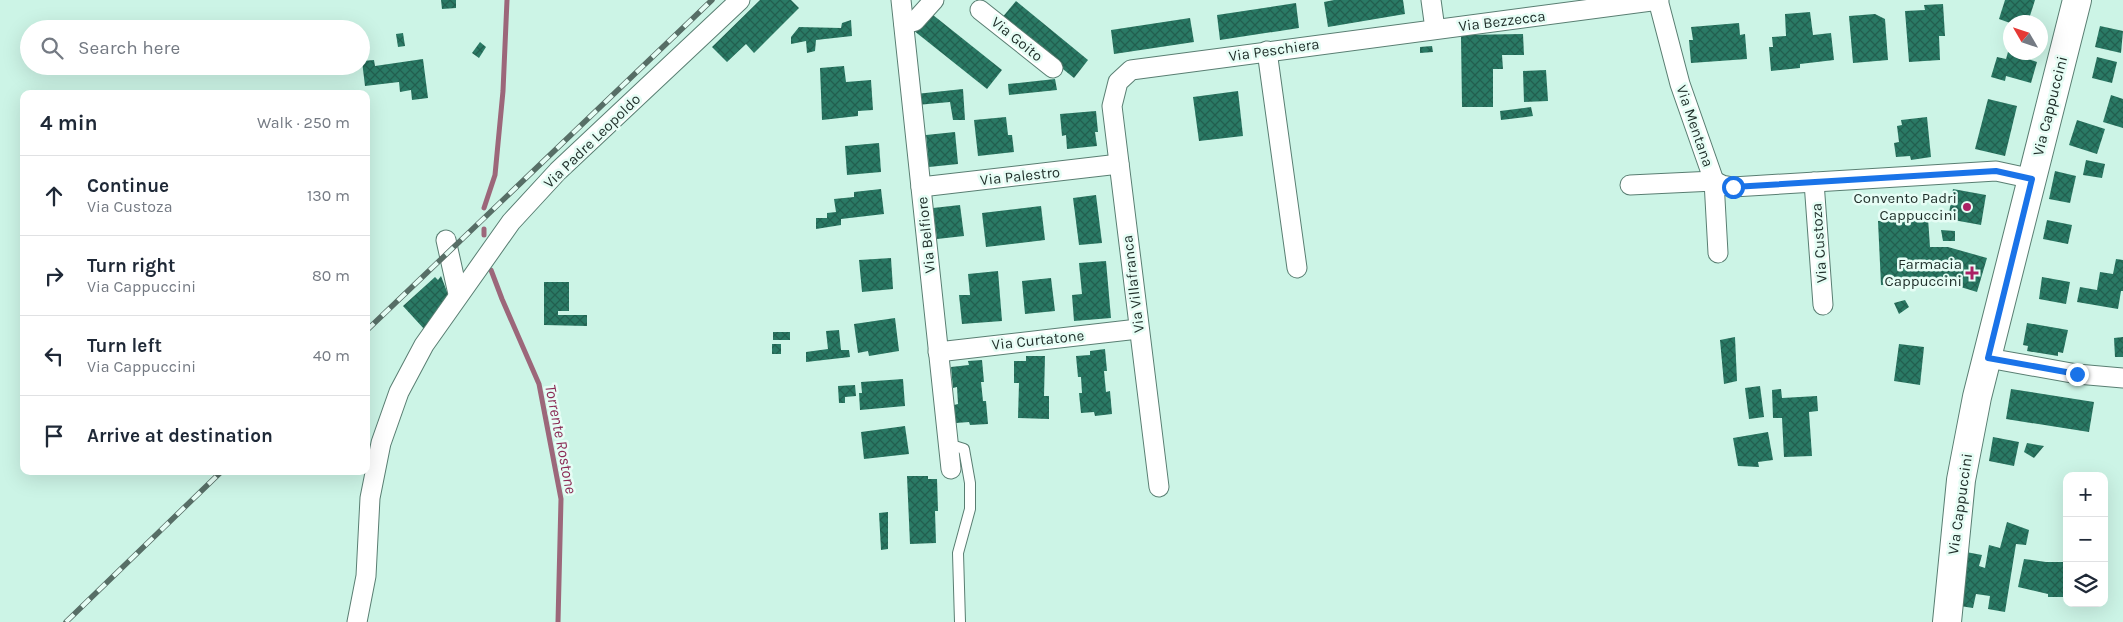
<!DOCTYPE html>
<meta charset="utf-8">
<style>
body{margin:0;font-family:Karla,sans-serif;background:#f6f6f7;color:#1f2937}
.controls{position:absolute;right:15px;bottom:15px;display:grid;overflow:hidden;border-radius:10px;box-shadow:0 5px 20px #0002}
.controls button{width:45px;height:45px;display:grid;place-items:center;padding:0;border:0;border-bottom:1px solid #e0e1e3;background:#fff;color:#1f2937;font:25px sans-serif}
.compass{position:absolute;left:2003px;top:15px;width:45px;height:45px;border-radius:50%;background:#fff;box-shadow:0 5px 20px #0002;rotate:309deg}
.stop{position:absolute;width:15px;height:15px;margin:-11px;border:4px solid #1a73e8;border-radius:50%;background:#fff}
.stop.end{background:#1a73e8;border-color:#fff;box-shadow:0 1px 5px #0008}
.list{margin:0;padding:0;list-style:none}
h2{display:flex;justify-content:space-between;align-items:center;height:65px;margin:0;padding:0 20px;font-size:21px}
h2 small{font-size:16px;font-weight:400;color:#747a83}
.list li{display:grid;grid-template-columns:32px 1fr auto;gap:15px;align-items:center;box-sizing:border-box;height:80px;padding:0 20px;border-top:1px solid #e0e1e3}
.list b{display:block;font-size:19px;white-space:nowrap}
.list p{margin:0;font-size:16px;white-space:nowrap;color:#747a83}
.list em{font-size:16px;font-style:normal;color:#747a83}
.icon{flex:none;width:28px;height:28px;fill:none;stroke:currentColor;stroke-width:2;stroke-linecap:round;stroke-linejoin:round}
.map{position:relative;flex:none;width:2123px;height:622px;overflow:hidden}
.search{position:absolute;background:#fff;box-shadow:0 5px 20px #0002;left:20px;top:20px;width:350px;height:55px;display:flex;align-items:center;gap:12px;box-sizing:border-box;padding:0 18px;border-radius:28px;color:#747a83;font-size:19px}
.panel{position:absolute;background:#fff;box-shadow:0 5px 20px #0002;left:20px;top:90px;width:350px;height:385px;border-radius:10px}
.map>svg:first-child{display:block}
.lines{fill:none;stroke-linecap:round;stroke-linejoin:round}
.stream{stroke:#9c677a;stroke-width:5}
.building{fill:url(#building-cross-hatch)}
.service-casing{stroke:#597e72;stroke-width:12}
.minor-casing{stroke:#597e72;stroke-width:21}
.secondary-casing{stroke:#597e72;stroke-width:30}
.service{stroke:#fff;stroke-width:10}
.minor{stroke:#fff;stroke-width:19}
.secondary{stroke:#fff;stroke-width:28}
.rail-casing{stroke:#576e66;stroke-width:5.5}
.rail{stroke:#e6fdf5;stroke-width:4;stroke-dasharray:11;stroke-linecap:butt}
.route{stroke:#1a73e8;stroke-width:6}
.poi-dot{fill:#ab2164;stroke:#e6fdf5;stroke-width:2}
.labels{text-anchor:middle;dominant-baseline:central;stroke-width:5;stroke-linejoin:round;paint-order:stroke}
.street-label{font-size:15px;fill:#1f2e29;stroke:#e6fdf5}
.poi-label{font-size:15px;fill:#1f2e29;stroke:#e6fdf5;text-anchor:end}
.water-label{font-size:16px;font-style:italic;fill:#8b2b55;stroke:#e6fdf5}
</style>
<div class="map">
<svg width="2123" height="622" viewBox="0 0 2123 622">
<defs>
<pattern id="building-cross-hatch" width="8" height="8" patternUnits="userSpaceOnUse" patternTransform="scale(1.25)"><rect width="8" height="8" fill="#2a7a65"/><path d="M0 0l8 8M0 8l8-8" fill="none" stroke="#225f4f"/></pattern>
</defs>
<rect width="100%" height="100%" fill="#ccf4e6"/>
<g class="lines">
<!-- stream -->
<g class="stream">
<path d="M484,208l11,-33 8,-84 4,-91"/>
<path d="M484,229v6"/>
<path d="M491,270l11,29 37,85 22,115 -3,123"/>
</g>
</g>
<!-- building -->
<g class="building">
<path d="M441,0h15v8l-14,1z"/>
<path d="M760,0h31l8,8 -45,45 -8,-9 -19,18 -15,-15z"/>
<path d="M1334,0h69l2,14 -77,13 -4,-25z"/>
<path d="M2005,0h30l-7,22 -18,1 -11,-4z"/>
<path d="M1016,1l72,59 -14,18 -73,-59z"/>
<path d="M1296,3l3,25 -79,12 -3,-25z"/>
<path d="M1943,4l2,32h-6l1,24 -31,2 -4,-51 20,-1 -1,-5z"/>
<path d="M928,11l74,59 -15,19 -74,-59z"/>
<path d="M1810,12l3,23 18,-2 3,27 -34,4v4l-29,3 -2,-24h4l-1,-10 14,-1 -1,-22z"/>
<path d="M1875,14l10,5 3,41 -35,3 -4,-47z"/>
<path d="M1190,18l4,24 -80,12 -3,-24z"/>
<path d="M851,20l1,16 -36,4 -1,11 -8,2 -1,-12 -15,3v-7l8,-10 42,1 1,-5z"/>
<path d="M1739,23l1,12 5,-1 2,25 -56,4 -2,-23h4l-2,-13z"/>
<path d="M2100,26l23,5 -2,22 -26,-6z"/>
<path d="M403,33l2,13 -7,1 -2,-13z"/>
<path d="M1523,34l1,21h-22l1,14h-10v38h-31l-1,-72z"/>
<path d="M480,42l6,5 -7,11 -7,-5z"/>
<path d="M1432,46l1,6 -13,1v-6z"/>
<path d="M2008,52l29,10 -6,21 -25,-7 -1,5 -14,-4 6,-20 9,2z"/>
<path d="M2097,57l20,5 -5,21 -20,-5z"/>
<path d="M423,59l5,39 -16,2 -1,-10 -11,2 -1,-10 -34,4 -3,-25 12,-1 1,6z"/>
<path d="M844,66l2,16 25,-2 2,30 -15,1v5l-36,4 -2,-52z"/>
<path d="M1546,70l2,31 -24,1 -1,-31z"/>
<path d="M1055,79l2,11 -48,5 -1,-11z"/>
<path d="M963,89l2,31h-12l-3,-18 -33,3 -1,-11z"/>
<path d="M1238,91l5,45 -44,5 -6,-44z"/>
<path d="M2111,95l12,4v29l-20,-6z"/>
<path d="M1988,99l29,7 -12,50 -30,-7z"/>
<path d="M1531,107l2,9 -32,4 -1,-9z"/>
<path d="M1096,111l2,21h-3l2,14 -30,3 -1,-14 -4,1 -2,-22z"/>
<path d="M1006,117l2,18h4l2,17 -36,4 -4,-36z"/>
<path d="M1927,117l4,40 -20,3 -1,-4 -14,1 -2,-14 5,-1 -2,-16 5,-1 -1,-5z"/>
<path d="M2077,120l28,9 -8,25 -28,-9z"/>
<path d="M955,132l3,32 -29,3 -3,-32z"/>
<path d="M879,143l2,29 -34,3 -2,-29z"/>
<path d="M2086,160l19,4 -3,14 -19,-3z"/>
<path d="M2055,171l21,5 -6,27 -21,-4z"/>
<path d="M881,189l3,25 -43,5v6l-25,4v-11h11v-5l9,-1 -2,-13 20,-2v-5z"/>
<path d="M1953,189l33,6 -5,30 -33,-6z"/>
<path d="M1096,195l6,48 -23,2 -6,-47z"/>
<path d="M960,205l4,31 -27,3 -4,-31z"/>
<path d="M1041,206l4,34 -59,7 -4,-34z"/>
<path d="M1928,218l2,29h18l39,11 -10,34 -46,-14 1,5 -51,2 -3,-64z"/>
<path d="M2047,220l25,5 -4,19 -25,-5z"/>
<path d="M1941,230l14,1v10h-12z"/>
<path d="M891,258l2,31 -31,3 -3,-32z"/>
<path d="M2116,259l7,1v31h-2l-3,18 -41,-7 3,-15 17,3 3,-18 13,2z"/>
<path d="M1106,261l5,57 -37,3 -2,-26 10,-1 -3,-31z"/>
<path d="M998,271l4,50 -40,3 -3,-29h11l-2,-21z"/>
<path d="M441,276l8,21 -24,33 -22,-24 32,-29 3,3z"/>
<path d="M2042,277l28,5 -4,22 -27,-5z"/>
<path d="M1051,278l4,33 -30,3 -3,-33z"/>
<path d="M544,282h25v29h-11v4h29v11l-43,-1z"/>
<path d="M1905,300l4,7 -10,7 -5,-11z"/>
<path d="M895,318l4,33 -30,5 -1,-5 -10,2 -4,-29z"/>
<path d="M2027,323l41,7 -5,23 -5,-1v4l-31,-5 1,-5 -5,-1z"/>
<path d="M839,330l2,20h8l1,7 -44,5v-10l22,-3 -2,-18z"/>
<rect x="773" y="332" width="17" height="8"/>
<path d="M1735,337l2,44 -13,3 -4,-44z"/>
<path d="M2123,337v20h-8l-1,-19z"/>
<rect x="772" y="344" width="9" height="10"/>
<path d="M1899,344l25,3 -4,38 -26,-4z"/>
<path d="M1105,349l2,22h-3l2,21 4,-1 2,23 -17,2 -1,-4 -13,1 -2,-20h3l-1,-16h-3l-2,-21 14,-1v-4z"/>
<path d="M1026,356h19l-1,40h5v23l-31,-1 1,-35h-5v-22h12z"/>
<path d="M982,360l2,22h-3l2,19h3l2,23 -18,1 -1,-3 -13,1 -2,-18 4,-1 -1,-17 -4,1 -2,-21 18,-2 -1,-4z"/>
<path d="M903,379l2,27 -45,4 -1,-17h3l-1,-11z"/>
<path d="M855,385l1,11 -11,1v6h-6l-1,-17z"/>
<path d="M1760,386l4,31 -15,2 -4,-31z"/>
<path d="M1781,389l1,9 35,-2 1,15 -9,1 3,44 -28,1 -2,-39h-9l-1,-28z"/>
<path d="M2011,389l83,13 -5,30 -83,-13z"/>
<path d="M905,426l4,28 -45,5 -3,-27z"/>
<path d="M1768,432l5,28 -15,2 1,5 -21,-1 -5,-28z"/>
<path d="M1993,437l26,5 -5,24 -25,-5z"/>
<path d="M2027,443l17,3 -10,12 -10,-6z"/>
<path d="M907,476h21v3h9l1,32h-3l1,32 -26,1z"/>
<path d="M888,512v37l-7,1 -2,-37z"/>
<path d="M2007,522l22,8 -3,15 -10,-1 -11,68 -17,-3 2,-13 -14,-2 -3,14 -13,-2 6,-54 16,3 -3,11 6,2 4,-23 11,3z"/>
<path d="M2024,559l22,3h21v35h-19v-3l-30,-7z"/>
</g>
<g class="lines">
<defs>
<path id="service" d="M948,444l16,5 6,34v26l-12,44 2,69"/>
<g id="minor">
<path d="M901,0l50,469"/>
<path d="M1431,0l4,29"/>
<path d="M1658,0l22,84 34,97 4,72"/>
<path d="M980,10l73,58"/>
<path d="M904,24l11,-3 19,-21"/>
<path d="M1267,51l30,217"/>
<path d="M1814,182l9,123"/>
<path d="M1630,185l84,-4 8,4 11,2 263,-16 37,8"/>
<path d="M921,187l198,-23"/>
<path d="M446,240l12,54"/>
<path d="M938,352l200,-23"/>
<path d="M1988,358l89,16 46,4"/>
<path d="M1159,487l-47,-381 6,-24 13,-12 528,-70"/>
<path d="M357,622l9,-46 4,-78 11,-55 18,-51 25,-47 87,-123 47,-51 182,-171"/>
</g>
<path id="secondary" d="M1947,622l14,-142 16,-83 100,-397"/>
</defs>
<!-- service casing -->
<use href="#service" class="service-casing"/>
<!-- minor casing -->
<use href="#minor" class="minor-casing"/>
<!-- secondary casing -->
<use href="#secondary" class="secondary-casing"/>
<!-- service -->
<use href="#service" class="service"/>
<!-- minor -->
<use href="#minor" class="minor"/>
<!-- secondary -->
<use href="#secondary" class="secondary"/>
<defs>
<g id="rail">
<path d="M366,331l346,-331"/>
<path d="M66,622l156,-151"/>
</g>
</defs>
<!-- rail casing -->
<use href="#rail" class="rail-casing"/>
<!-- rail -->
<use href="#rail" class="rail"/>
</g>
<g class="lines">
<!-- route -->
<path class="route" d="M1733,187l263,-16 36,8 -44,179 89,16"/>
</g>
<!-- markers -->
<g class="poi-dot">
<circle cx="1967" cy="207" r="5"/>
<path d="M1969.5 265.5h5v5h5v5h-5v5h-5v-5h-5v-5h5z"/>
</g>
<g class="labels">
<!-- street labels -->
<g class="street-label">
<text transform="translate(1502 21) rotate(-7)">Via Bezzecca</text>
<text transform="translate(1017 39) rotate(39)">Via Goito</text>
<text transform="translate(1274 50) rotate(-8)">Via Peschiera</text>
<text transform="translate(2050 106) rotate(-76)">Via Cappuccini</text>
<text transform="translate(1695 126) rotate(71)">Via Mentana</text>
<text transform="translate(592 141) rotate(-44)">Via Padre Leopoldo</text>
<text transform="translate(1020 176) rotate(-6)">Via Palestro</text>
<text transform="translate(926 235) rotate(-96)">Via Belfiore</text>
<text transform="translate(1819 243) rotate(-94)">Via Custoza</text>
<text transform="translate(1133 284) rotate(-97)">Via Villafranca</text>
<text transform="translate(1038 340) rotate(-6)">Via Curtatone</text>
<text transform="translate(1960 504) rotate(-82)">Via Cappuccini</text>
</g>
<!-- poi labels -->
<g class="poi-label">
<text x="1957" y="198">Convento Padri<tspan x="1957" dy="17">Cappuccini</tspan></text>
<text x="1962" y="264">Farmacia<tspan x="1962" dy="17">Cappuccini</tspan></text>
</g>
<!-- water labels -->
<g class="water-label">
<text transform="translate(561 439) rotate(79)">Torrente Rostone</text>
</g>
</g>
</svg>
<div class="controls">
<button>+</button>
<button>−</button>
<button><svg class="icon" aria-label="layers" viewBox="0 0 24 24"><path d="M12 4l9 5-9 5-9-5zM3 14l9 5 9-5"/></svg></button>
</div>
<svg class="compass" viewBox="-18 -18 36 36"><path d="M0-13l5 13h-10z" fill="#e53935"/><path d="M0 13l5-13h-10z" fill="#747a83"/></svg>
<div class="stop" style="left:1733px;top:187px"></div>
<div class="stop end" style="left:2077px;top:374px"></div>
<div class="search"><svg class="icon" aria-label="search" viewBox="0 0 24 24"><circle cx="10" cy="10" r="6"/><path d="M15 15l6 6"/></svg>Search here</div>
<section class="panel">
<h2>4 min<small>Walk · 250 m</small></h2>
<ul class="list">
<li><svg class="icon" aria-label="ahead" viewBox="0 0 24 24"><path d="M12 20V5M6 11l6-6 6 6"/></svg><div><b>Continue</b><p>Via Custoza</p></div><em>130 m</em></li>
<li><svg class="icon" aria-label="right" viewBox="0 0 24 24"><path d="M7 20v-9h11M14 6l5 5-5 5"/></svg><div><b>Turn right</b><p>Via Cappuccini</p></div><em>80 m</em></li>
<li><svg class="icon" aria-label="left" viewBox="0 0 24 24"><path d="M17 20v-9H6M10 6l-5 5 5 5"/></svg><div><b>Turn left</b><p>Via Cappuccini</p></div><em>40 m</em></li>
<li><svg class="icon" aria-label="arrive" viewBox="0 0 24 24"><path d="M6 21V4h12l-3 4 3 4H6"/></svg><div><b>Arrive at destination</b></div></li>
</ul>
</section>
</div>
